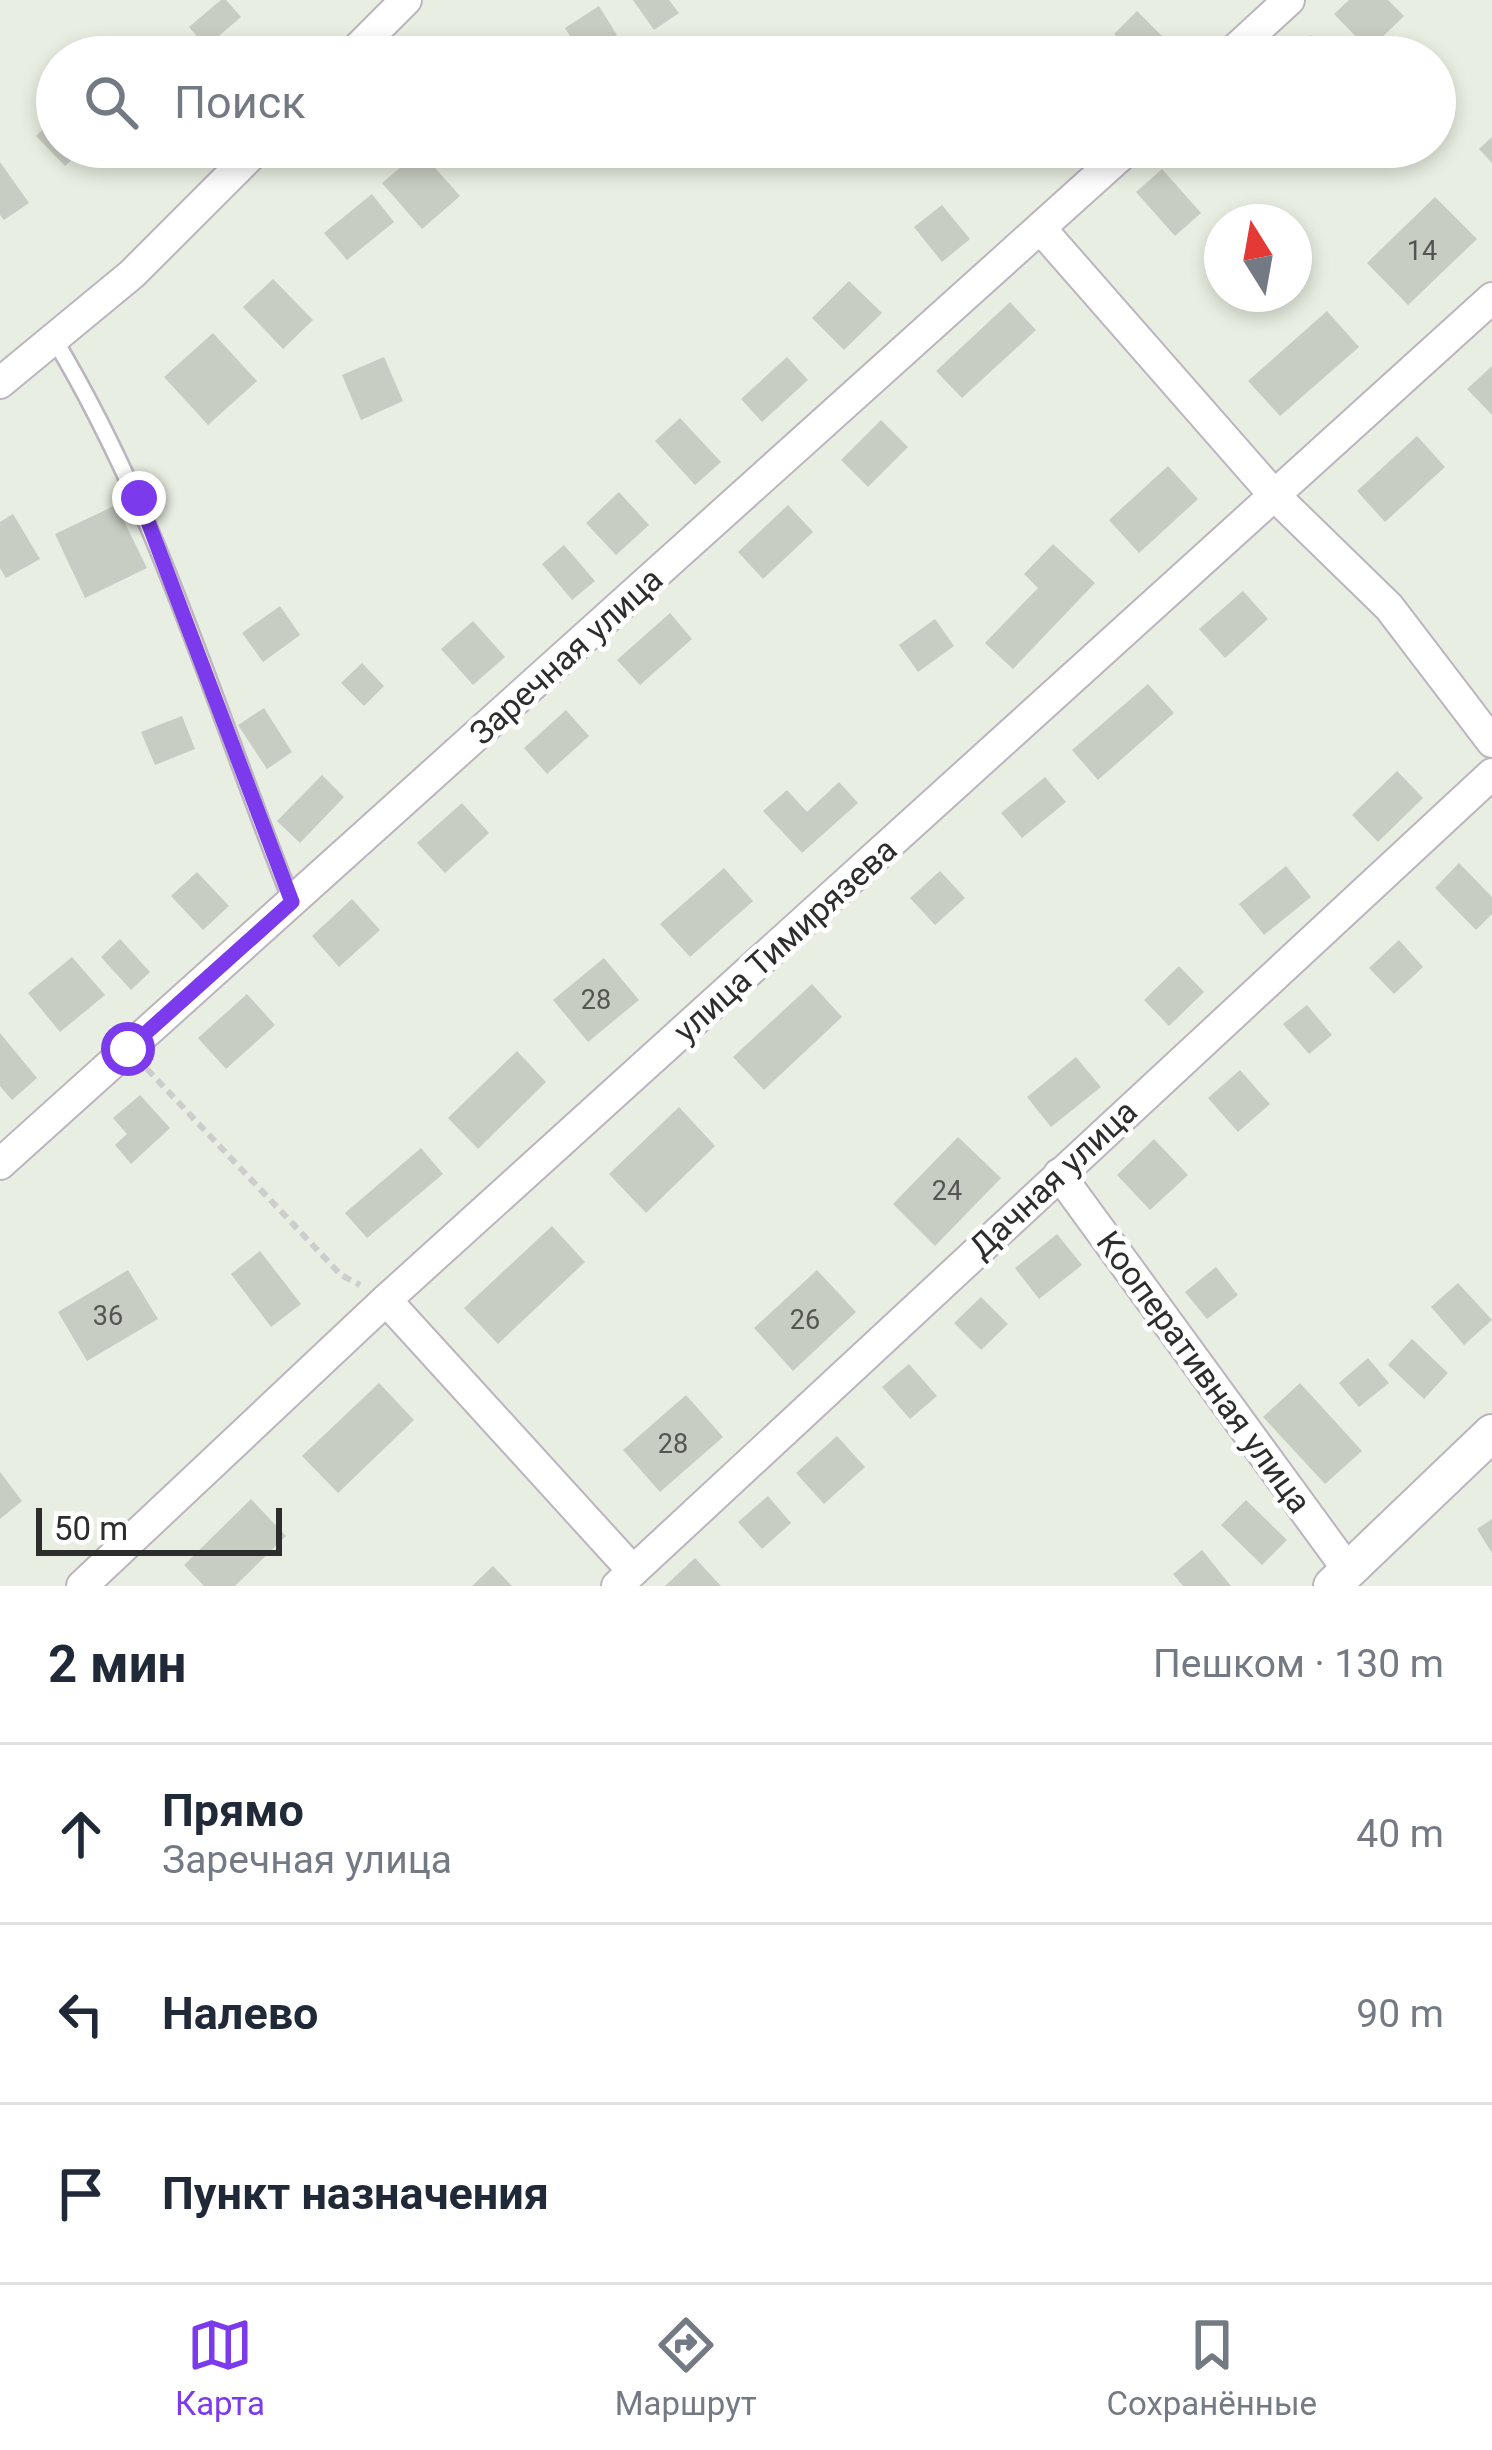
<!DOCTYPE html>
<html lang="ru">
<meta charset="utf-8">
<style>
body{margin:0;font-family:Roboto,sans-serif;background:#f6f6f7;color:#1f2937}
.compass{position:absolute;left:1204px;top:204px;width:108px;height:108px;border-radius:50%;background:#fff;box-shadow:0 6px 18px #0003;rotate:349deg}
.scale{position:absolute;left:36px;bottom:30px;width:246px;box-sizing:border-box;padding-left:12px;border:6px solid #2d2d2d;border-top:0;font-size:33px;line-height:42px;white-space:nowrap;color:#2d2d2d;-webkit-text-stroke:9px #fff;paint-order:stroke}
.stop{position:absolute;width:36px;height:36px;margin:-27px;border:9px solid #7c3aed;border-radius:50%;background:#fff}
.stop.end{background:#7c3aed;border-color:#fff;box-shadow:0 3px 12px #0008}
.list{margin:0;padding:0;list-style:none}
h2{display:flex;justify-content:space-between;align-items:center;height:156px;margin:0;padding:0 48px;font-size:51px}
h2 small{font-size:39px;font-weight:400;color:#747a83}
.list li{display:grid;grid-template-columns:78px 1fr auto;gap:36px;align-items:center;box-sizing:border-box;height:180px;padding:0 48px;border-top:3px solid #e0e1e3}
.list b{display:block;font-size:45px;white-space:nowrap}
.list p{margin:0;font-size:39px;white-space:nowrap;color:#747a83}
.list em{font-size:39px;font-style:normal;color:#747a83}
.icon{flex:none;width:66px;height:66px;fill:none;stroke:currentColor;stroke-width:2;stroke-linecap:round;stroke-linejoin:round}
.map{position:relative;flex:none;width:1492px;height:1586px;overflow:hidden}
.search{position:absolute;background:#fff;box-shadow:0 6px 18px #0003;left:36px;right:36px;top:36px;height:132px;display:flex;align-items:center;gap:30px;box-sizing:border-box;padding:0 42px;border-radius:66px;color:#747a83;font-size:45px}
.sheet{height:696px;background:#fff}
nav{display:flex;justify-content:space-around;align-items:center;box-sizing:border-box;height:168px;border-top:3px solid #e0e1e3;background:#fff;font-size:33px;color:#747a83}
nav a{display:grid;justify-items:center;gap:6px}
nav .on{color:#7c3aed}
.map>svg:first-child{display:block}
.building{fill:#c8cdc3}
.lines{fill:none;stroke-linecap:round;stroke-linejoin:round}
.service-casing{stroke:#bcb4bf;stroke-width:20}
.minor-casing{stroke:#bcb4bf;stroke-width:34}
.tertiary-casing{stroke:#bcb4bf;stroke-width:40}
.path{stroke:#cdcdcd;stroke-width:6;stroke-dasharray:9 6;stroke-linecap:butt}
.service{stroke:#fff;stroke-width:15}
.minor{stroke:#fff;stroke-width:30}
.tertiary{stroke:#fff;stroke-width:36}
.route{stroke:#7c3aed;stroke-width:15}
.labels{text-anchor:middle;dominant-baseline:central;stroke-width:10;stroke-linejoin:round;paint-order:stroke}
.number-label{font-size:27px;fill:#545552}
.street-label{font-size:33px;fill:#2d2d2d;stroke:#fff}
</style>
<div class="map">
<svg width="1492" height="1586" viewBox="0 0 1492 1586">
<rect width="100%" height="100%" fill="#e8eee1"/>
<!-- building -->
<g class="building">
<path d="M221,0h5l15,17 -35,30 -17,-20z"/>
<path d="M633,0h36l10,13 -25,17z"/>
<path d="M1349,0h39l16,16 -35,34 -35,-36z"/>
<path d="M599,6l18,29 -34,22 -18,-29z"/>
<path d="M1137,11l35,35 -11,11h-23l-24,-23z"/>
<path d="M1311,35l22,22h-45z"/>
<path d="M558,39l11,18h-40z"/>
<path d="M57,116v31h28l-20,19 -29,-30z"/>
<path d="M1492,137v26l-13,-14z"/>
<path d="M1224,147h31l-16,15z"/>
<path d="M420,151l40,45 -38,33 -40,-46z"/>
<path d="M0,162l29,41 -25,17 -4,-5z"/>
<path d="M1162,169l39,44 -26,23 -39,-44z"/>
<path d="M372,194l22,28 -47,38 -23,-27z"/>
<path d="M1435,197l42,42 -69,66 -41,-42z"/>
<path d="M942,205l28,34 -28,23 -28,-35z"/>
<path d="M273,279l40,41 -30,29 -40,-42z"/>
<path d="M849,281l33,32 -38,37 -32,-32z"/>
<path d="M1010,302l26,28 -74,68 -26,-27z"/>
<path d="M1327,311l32,36 -79,69 -32,-35z"/>
<path d="M213,333l44,48 -49,44 -44,-48z"/>
<path d="M384,357l19,44 -42,19 -19,-45z"/>
<path d="M787,357l21,23 -46,42 -21,-23z"/>
<path d="M1492,366v49l-25,-26z"/>
<path d="M680,418l41,44 -26,23 -40,-44z"/>
<path d="M881,420l27,27 -40,40 -27,-27z"/>
<path d="M1417,436l28,31 -60,55 -28,-31z"/>
<path d="M1168,466l30,33 -59,54 -30,-33z"/>
<path d="M619,492l30,33 -33,30 -30,-32z"/>
<path d="M116,505l31,63 -62,30 -30,-64z"/>
<path d="M788,505l25,27 -50,47 -25,-27z"/>
<path d="M13,514l27,45 -34,19 -6,-10v-46z"/>
<path d="M1053,544l42,39 -82,86 -28,-26 53,-55 -14,-14z"/>
<path d="M564,545l31,36 -23,19 -30,-36z"/>
<path d="M1243,591l25,28 -43,39 -26,-29z"/>
<path d="M280,606l20,29 -37,27 -21,-29z"/>
<path d="M670,613l22,26 -52,46 -23,-25z"/>
<path d="M935,619l19,27 -36,26 -19,-27z"/>
<path d="M473,621l32,36 -32,28 -32,-36z"/>
<path d="M362,663l22,23 -20,20 -23,-23z"/>
<path d="M1148,684l26,29 -76,67 -26,-30z"/>
<path d="M264,708l28,44 -25,17 -29,-44z"/>
<path d="M566,710l23,26 -42,38 -23,-26z"/>
<path d="M182,716l13,33 -40,16 -14,-33z"/>
<path d="M1397,771l26,27 -45,44 -26,-27z"/>
<path d="M322,775l22,22 -44,46 -23,-22z"/>
<path d="M1045,777l21,25 -44,36 -21,-25z"/>
<path d="M839,782l19,21 -56,50 -39,-42 24,-21 20,22z"/>
<path d="M462,803l27,30 -44,40 -28,-30z"/>
<path d="M1459,863l33,34v17l-16,16 -41,-42z"/>
<path d="M1286,866l25,31 -47,38 -25,-31z"/>
<path d="M724,868l29,33 -63,56 -30,-33z"/>
<path d="M940,871l25,27 -30,27 -25,-27z"/>
<path d="M197,872l32,34 -26,24 -32,-34z"/>
<path d="M352,899l28,31 -41,37 -27,-31z"/>
<path d="M120,939l30,33 -19,18 -30,-33z"/>
<path d="M1399,940l24,27 -29,27 -25,-26z"/>
<path d="M72,957l33,38 -45,37 -32,-39z"/>
<path d="M604,958l35,42 -51,42 -35,-42z"/>
<path d="M1179,966l25,26 -35,34 -25,-26z"/>
<path d="M812,984l30,33 -78,73 -31,-33z"/>
<path d="M247,994l28,31 -49,44 -28,-31z"/>
<path d="M1307,1005l25,30 -23,19 -26,-30z"/>
<path d="M0,1033l37,45 -25,22 -12,-14z"/>
<path d="M517,1051l29,31 -68,67 -30,-31z"/>
<path d="M1076,1057l25,30 -50,40 -24,-30z"/>
<path d="M1240,1070l30,34 -32,28 -30,-34z"/>
<path d="M140,1095l30,33 -39,36 -16,-19 12,-11 -14,-16z"/>
<path d="M679,1107l36,39 -69,67 -37,-39z"/>
<path d="M958,1137l43,41 -66,68 -42,-42z"/>
<path d="M1154,1139l34,36 -38,35 -33,-35z"/>
<path d="M421,1148l22,26 -76,64 -22,-25z"/>
<path d="M552,1226l33,36 -87,82 -34,-36z"/>
<path d="M1057,1234l25,31 -43,34 -24,-31z"/>
<path d="M260,1251l41,53 -30,23 -40,-53z"/>
<path d="M1216,1267l22,28 -31,24 -22,-27z"/>
<path d="M128,1270l30,49 -71,42 -29,-49z"/>
<path d="M817,1270l39,42 -63,59 -39,-43z"/>
<path d="M1458,1283l34,37 -28,25 -33,-38z"/>
<path d="M981,1297l27,27 -27,26 -27,-27z"/>
<path d="M1412,1339l36,34 -24,26 -36,-34z"/>
<path d="M1368,1358l21,25 -30,24 -20,-24z"/>
<path d="M909,1364l28,32 -27,23 -28,-32z"/>
<path d="M379,1383l35,37 -76,73 -36,-37z"/>
<path d="M1300,1383l62,68 -37,33 -62,-67z"/>
<path d="M686,1395l37,42 -63,55 -37,-42z"/>
<path d="M837,1436l28,31 -41,37 -28,-31z"/>
<path d="M0,1472l22,29 -22,18z"/>
<path d="M768,1496l23,27 -29,26 -24,-27z"/>
<path d="M251,1499l35,37 -51,50h-31l-20,-21z"/>
<path d="M1246,1500l41,40 -25,25 -41,-40z"/>
<path d="M1492,1519v34l-15,-24z"/>
<path d="M1202,1550l29,36h-48l-10,-12z"/>
<path d="M695,1558l26,28h-56z"/>
<path d="M493,1566l19,20h-40z"/>
</g>
<g class="lines">
<defs>
<path id="service" d="M54,339c106,176 162,373 238,563"/>
<g id="minor">
<path d="M349,57l57,-57"/>
<path d="M1227,57l62,-57"/>
<path d="M1041,229l234,267 114,111 103,135"/>
<path d="M0,383l132,-109 127,-127"/>
<path d="M0,1164l1130,-1017"/>
<path d="M1059,1174l289,396"/>
<path d="M386,1300l247,271"/>
<path d="M82,1586l304,-286 1106,-1002"/>
<path d="M617,1586l875,-812"/>
</g>
<path id="tertiary" d="M1332,1586l160,-153"/>
</defs>
<!-- service casing -->
<use href="#service" class="service-casing"/>
<!-- minor casing -->
<use href="#minor" class="minor-casing"/>
<!-- tertiary casing -->
<use href="#tertiary" class="tertiary-casing"/>
<!-- path -->
<path class="path" d="M147,1069l194,206 19,10"/>
<!-- service -->
<use href="#service" class="service"/>
<!-- minor -->
<use href="#minor" class="minor"/>
<!-- tertiary -->
<use href="#tertiary" class="tertiary"/>
</g>
<g class="lines">
<!-- route -->
<path class="route" d="M128,1049l164,-147 -153,-404"/>
</g>
<g class="labels">
<!-- number labels -->
<g class="number-label">
<text x="1422" y="251">14</text>
<text x="596" y="1000">28</text>
<text x="947" y="1191">24</text>
<text x="108" y="1316">36</text>
<text x="805" y="1320">26</text>
<text x="673" y="1444">28</text>
</g>
<!-- street labels -->
<g class="street-label">
<text transform="translate(566 656) rotate(-42)">Заречная улица</text>
<text transform="translate(785 940) rotate(-42)">улица Тимирязева</text>
<text transform="translate(1053 1179) rotate(-43)">Дачная улица</text>
<text transform="translate(1204 1372) rotate(54)">Кооперативная улица</text>
</g>
</g>
</svg>
<svg class="compass" viewBox="-18 -18 36 36"><path d="M0-13l5 13h-10z" fill="#e53935"/><path d="M0 13l5-13h-10z" fill="#747a83"/></svg>
<div class="scale">50 m</div>
<div class="stop" style="left:128px;top:1049px"></div>
<div class="stop end" style="left:139px;top:498px"></div>
<div class="search"><svg class="icon" aria-label="search" viewBox="0 0 24 24"><circle cx="10" cy="10" r="6"/><path d="M15 15l6 6"/></svg>Поиск</div>
</div>
<section class="sheet">
<h2>2 мин<small>Пешком · 130 m</small></h2>
<ul class="list">
<li><svg class="icon" aria-label="ahead" viewBox="0 0 24 24"><path d="M12 20V5M6 11l6-6 6 6"/></svg><div><b>Прямо</b><p>Заречная улица</p></div><em>40 m</em></li>
<li><svg class="icon" aria-label="left" viewBox="0 0 24 24"><path d="M17 20v-9H6M10 6l-5 5 5 5"/></svg><div><b>Налево</b></div><em>90 m</em></li>
<li><svg class="icon" aria-label="arrive" viewBox="0 0 24 24"><path d="M6 21V4h12l-3 4 3 4H6"/></svg><div><b>Пункт назначения</b></div></li>
</ul>
</section>
<nav>
<a class="on"><svg class="icon" aria-label="map" viewBox="0 0 24 24"><path d="M3 6l6-2 6 2 6-2v14l-6 2-6-2-6 2zM9 4v14M15 6v14"/></svg>Карта</a>
<a><svg class="icon" aria-label="directions" viewBox="0 0 24 24"><path d="M12 3l9 9-9 9-9-9zM9 14v-3h6M13 9l2 2-2 2"/></svg>Маршрут</a>
<a><svg class="icon" aria-label="saved" viewBox="0 0 24 24"><path d="M7 4h10v16l-5-4-5 4z"/></svg>Сохранённые</a>
</nav>
